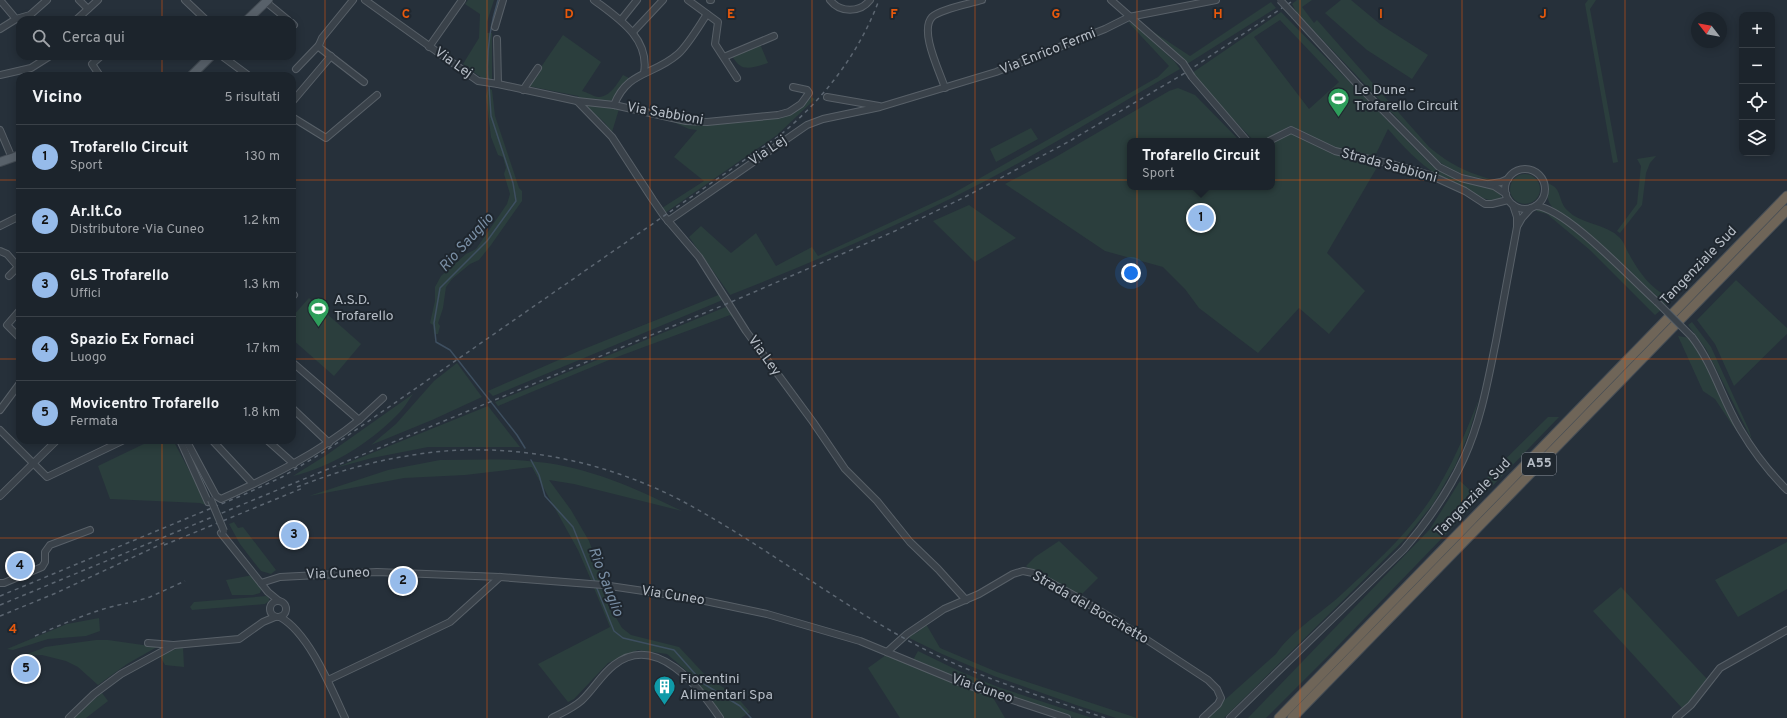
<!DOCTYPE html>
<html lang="it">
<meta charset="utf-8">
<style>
body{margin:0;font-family:Overpass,sans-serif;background:#293038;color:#f1f3f6}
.controls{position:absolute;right:12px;top:12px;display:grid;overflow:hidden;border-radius:8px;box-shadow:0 2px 10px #0003}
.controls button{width:36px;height:36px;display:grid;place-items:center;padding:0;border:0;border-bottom:1px solid #3a4148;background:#1c242c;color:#f1f3f6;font:20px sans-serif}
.compass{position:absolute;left:1691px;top:12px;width:36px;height:36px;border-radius:50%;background:#1c242c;box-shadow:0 2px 10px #0003;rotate:301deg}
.you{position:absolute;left:1131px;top:273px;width:14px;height:14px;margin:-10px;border:3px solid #fff;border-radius:50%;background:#1a73e8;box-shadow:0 0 0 6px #1a73e833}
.badge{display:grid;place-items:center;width:26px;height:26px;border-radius:50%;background:#96bbea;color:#111;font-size:13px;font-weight:700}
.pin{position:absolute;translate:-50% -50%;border:2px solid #fff;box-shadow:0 1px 4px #0006}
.popup{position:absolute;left:1127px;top:138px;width:148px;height:52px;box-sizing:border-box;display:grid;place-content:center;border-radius:8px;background:#1c242c;filter:drop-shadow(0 1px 3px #0005);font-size:13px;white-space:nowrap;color:#a0a4a9}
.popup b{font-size:15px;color:#f1f3f6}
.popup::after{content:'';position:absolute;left:50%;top:100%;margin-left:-8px;border:8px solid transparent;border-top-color:#1c242c}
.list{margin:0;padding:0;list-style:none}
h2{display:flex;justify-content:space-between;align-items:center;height:52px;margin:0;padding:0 16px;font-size:17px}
h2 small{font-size:13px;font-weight:400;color:#a0a4a9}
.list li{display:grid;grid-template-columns:26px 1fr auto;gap:12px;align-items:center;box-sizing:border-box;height:64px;padding:0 16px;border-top:1px solid #3a4148}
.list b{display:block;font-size:15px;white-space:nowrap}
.list p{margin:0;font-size:13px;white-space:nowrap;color:#a0a4a9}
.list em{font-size:13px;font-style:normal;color:#a0a4a9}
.icon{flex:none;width:22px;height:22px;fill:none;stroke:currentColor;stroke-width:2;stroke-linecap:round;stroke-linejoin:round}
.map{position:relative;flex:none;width:1787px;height:718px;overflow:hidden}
.search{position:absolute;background:#1c242c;box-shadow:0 2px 10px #0003;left:16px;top:16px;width:280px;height:44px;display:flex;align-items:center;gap:10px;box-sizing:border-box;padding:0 14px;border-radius:12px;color:#a0a4a9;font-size:15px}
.panel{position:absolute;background:#1c242c;box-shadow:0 2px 10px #0003;left:16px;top:72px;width:280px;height:372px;border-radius:12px}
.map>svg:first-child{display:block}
.green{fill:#2b3e3d;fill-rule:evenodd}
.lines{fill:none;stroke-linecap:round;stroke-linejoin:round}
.stream{stroke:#3e4f60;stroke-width:1.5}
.minor-casing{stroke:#586068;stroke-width:8}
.major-casing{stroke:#434b53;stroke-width:10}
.highway-casing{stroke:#454d55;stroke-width:11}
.minor{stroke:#3a424a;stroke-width:6}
.major{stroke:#58616a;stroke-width:8}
.highway{stroke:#6f6558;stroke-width:9}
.rail{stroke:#5c6671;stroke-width:1.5;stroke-dasharray:4 4;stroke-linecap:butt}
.minor-bridge-casing{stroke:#586068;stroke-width:8;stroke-linecap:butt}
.minor-bridge{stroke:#3a424a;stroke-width:6}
.grid{fill:none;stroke:#e8590c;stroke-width:1;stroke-opacity:0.55}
.labels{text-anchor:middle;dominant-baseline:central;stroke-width:4;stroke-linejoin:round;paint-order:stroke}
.shield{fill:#1f272f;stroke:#899099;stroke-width:1}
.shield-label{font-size:13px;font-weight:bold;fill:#b6bdc6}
.street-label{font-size:14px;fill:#b6bdc6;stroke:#1f272f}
.poi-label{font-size:14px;fill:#b6bdc6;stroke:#1f272f;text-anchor:start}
.water-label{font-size:15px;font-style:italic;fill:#7a8fa5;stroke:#1f272f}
.grid-label{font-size:13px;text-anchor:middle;font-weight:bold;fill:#e8590c;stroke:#1f272f;stroke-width:4;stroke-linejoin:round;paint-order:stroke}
</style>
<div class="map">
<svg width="1787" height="718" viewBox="0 0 1787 718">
<rect width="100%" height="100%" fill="#26303a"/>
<!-- green -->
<g class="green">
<path d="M468,0h26l-7,22v11h5v48h-6l-23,-17 16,-26 1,-24 -15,-10z"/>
<path d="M1297,0h15l-10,7 12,16 3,-3 112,127c22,18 37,25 64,33 -21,-2 -39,-7 -56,-20l-140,-147 -5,-9z"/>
<path d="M1341,0h10l30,25 47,30 -16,24 -45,-29 -42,-37z"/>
<path d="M1588,0h8l-6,9 28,153 -5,1 -28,-159z"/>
<path d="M1271,2l5,6 -89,56 -47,-41 50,33z"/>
<path d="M1281,12l151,154 23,13 39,10 5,3 3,7c-16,5 -25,-5 -39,-13 -8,-4 -17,-6 -25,-11 -19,-11 -36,-30 -50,-46l-13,27 -39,-8 -46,-22 -27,15h-9l-50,-52 -12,-16zM1280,20l59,62 -30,27 -55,-72z"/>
<path d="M1128,22l7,3 40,37 5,7c-75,43 -149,90 -226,128 -73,36 -148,68 -224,98l-41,-58 12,-11 30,27 25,-20 20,33 36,-19 6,9 134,-62 206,-117 11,-11z"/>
<path d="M563,35l38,27 -19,29c4,1 8,3 12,5 14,5 23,-12 29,-21l6,3c-7,6 -9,11 -13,18 -6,11 -27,4 -37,2l-1,-2 -50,-10z"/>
<path d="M760,44l8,19c-18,5 -26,10 -36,-7z"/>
<path d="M488,88l4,2 3,26 24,72 3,3v10l-31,44 -12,15 -9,4 -18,15 -6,8 -3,21 -5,15 2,3 -2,8h-4l-1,-9 -3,-2 5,-22v-14l6,-11 25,-22 10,-5 31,-45 3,-10 -6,-20 2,-6 -3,-11 -5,-2 -7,-18 -5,-41z"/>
<path d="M1178,88l17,7 45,46h-110v46h142v-44l19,-10 38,18 50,13 -52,89 38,38 -36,43 -30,-26 -41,45 -59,-45 -14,-19 -22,-22 -58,-16 -100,-67 49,-26 115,-67z"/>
<path d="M811,97l4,2 -38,36 -112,78 -3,-5 42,-27 -30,-24 23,-27 -8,-1 -20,-9 -22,-5c20,3 41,9 61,9 17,1 65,-4 81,-10 9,-4 15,-10 22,-17z"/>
<path d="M591,104l28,5 -7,23 -8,-10 -15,-13 -1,-3z"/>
<path d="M1031,128l7,11 -42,23 -6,-13z"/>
<path d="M1656,156l-6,7 -4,10 -4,32 -22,28 -3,-2 20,-27 4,-38 -4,-7z"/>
<circle cx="1525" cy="189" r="15"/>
<path d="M1549,184c13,4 9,17 18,26 14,15 39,13 53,28 4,4 6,11 9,16 9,17 25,40 45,44l-8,7 -66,-62 -47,-35c-7,-8 -6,-14 -4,-24z"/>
<path d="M969,205l47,33 -41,24 -42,-41z"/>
<path d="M1538,208l10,2 40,30 73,70 -6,5 -65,-65 -43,-36 -11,-3z"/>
<path d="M1736,280l51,48v6l-53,52 -19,-42 -18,-24z"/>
<path d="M721,294l4,5 -232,97 -5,-5 91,-40z"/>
<path d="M309,298l52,46 -27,32 -42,-37v-22z"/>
<path d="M728,306l16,24 -14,-15 -121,45 -111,46 -3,-4z"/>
<path d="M1692,322l19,25 38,83 3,10 -46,-91 -18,-24z"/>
<path d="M1678,336l12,2 12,16 40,83 -9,-11 -18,-27 -12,-8z"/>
<path d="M457,363l25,34 -50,23 -61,25 25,-21 38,-43z"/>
<path d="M413,394c-5,7 -10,16 -17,22 -28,28 -65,51 -103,60l35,-22z"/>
<path d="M1479,399l-10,34 -14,33 -22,38 -29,36 -180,178h-17l2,-4 67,-60c16,-24 46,-41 67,-61 31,-29 63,-57 87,-93 21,-31 35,-66 49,-101z"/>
<path d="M488,406l32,41h-92l-56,11 -37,10z"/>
<path d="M1548,417h11l-226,234 -67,67h-18l182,-189 30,-48 12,11z"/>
<path d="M152,440h21l35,66 -8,-3 -90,-4 -12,-33z"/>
<path d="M440,460c33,0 66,-2 98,2 51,5 99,27 144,49l-108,-27 -25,-4 22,30 18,31 15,41 -13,-2 -13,-30 -46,-83 -67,8 -61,3 -95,18 79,-26z"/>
<path d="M234,522l4,6 5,-1 33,43 -5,4 -10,-3 -8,-10 -13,-17 -11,-20z"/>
<path d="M1059,541l39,37 -18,18 -29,-17 -20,-9 -5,-4 9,-9z"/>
<path d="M1787,542v47l-49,28 -23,-37z"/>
<path d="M253,575l9,12 -2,6 -7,2h-21l-6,-15z"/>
<path d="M1621,587l86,92 -11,17 -14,12 -89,-97z"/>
<path d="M594,588l11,2 3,14 14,24 9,7 48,12 28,30 28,18 15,17 -9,6h-17l-35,-45 -22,-19 -29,-4 -30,13 -34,36 -6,3 -30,-38 72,-37z"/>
<path d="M267,596l2,2v3l-4,3 -73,6 -2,-3 4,-5z"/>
<path d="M99,618l1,13 -14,5 -38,3 -35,11 -6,-1 60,-25z"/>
<path d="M926,624l14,24 57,24 140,46h-21l-40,-13 -82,-29 -52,-22 -35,-17 11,-5z"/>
<path d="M96,640h12l49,7 -30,17 -29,21 -20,-18 -12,-6 -24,-6 -17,1c6,-5 13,-5 20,-9z"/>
<path d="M183,647l1,20 -19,-2 -5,-9 9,-5z"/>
<path d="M918,651l41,20 39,16 94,31h-18l-124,-43 -37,-15z"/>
<path d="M886,655l106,41 13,22h-105l-32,-50z"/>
<path d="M102,693l6,8 -22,17h-12l4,-5z"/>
</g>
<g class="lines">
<!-- stream -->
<g class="stream">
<path d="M488,81c-2,-27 2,-55 10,-81"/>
<path d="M489,85l2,31 22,67 3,18 -29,40 -47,47 -6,35 2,19 14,8 67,85 8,13"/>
<path d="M531,460l8,15 6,21 28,31 22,55"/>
<path d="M596,586l18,45 9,7 51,12 30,34 36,22 11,12"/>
</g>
<defs>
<g id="minor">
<path d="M0,0l16,19"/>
<path d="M79,0l9,9"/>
<path d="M185,0l21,20"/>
<path d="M353,0l-31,38 -3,7 1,3 44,34"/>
<path d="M365,0l113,81 20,3 79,17 37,4 72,16 21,1 71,-7 11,-3 12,-8 8,-11 -2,-3 -14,-3"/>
<path d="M594,0c24,18 56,38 50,73"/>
<path d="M688,0l30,22 -3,22 22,34"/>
<path d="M710,0h1"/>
<path d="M830,0c10,13 30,13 40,0"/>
<path d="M1111,0l72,63"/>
<path d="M266,2l22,18"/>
<path d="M1295,16l62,68 82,83 22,11 33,8 12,8"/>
<path d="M76,20l22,-20"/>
<path d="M621,20l16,-20"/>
<path d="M292,23l2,2"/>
<path d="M495,27l8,-27"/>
<path d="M0,29l16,-10 14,-4 17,-15"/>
<path d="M633,32l30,-32"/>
<path d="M497,39l1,45"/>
<path d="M429,47l33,-47"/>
<path d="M222,56l27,20"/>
<path d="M724,57l50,-21"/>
<path d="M296,69l23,-24"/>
<path d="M0,75l31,-7 19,-12"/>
<path d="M100,76l-8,-12 9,-8"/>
<path d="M1192,77l55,64"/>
<path d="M945,88c-5,-16 -26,-57 -13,-71 9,-8 37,-13 50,-17"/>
<path d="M523,90l15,-22"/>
<path d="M827,97l52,9"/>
<path d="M577,101l35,36 41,63 11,16 35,41 47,74 67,91 32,47 32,32 33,41 28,27 28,31"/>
<path d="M292,102l39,-46"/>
<path d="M614,105c14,-35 39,-29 64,-51 10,-9 21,-28 29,-40"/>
<path d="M292,117l34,21 51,-43"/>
<path d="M0,130l12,28"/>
<path d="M1269,141l22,-11 44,21 60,14 35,10 35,16 20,13h7l16,-4"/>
<circle cx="1525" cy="189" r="20"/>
<path d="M1489,184l12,-2 7,-3"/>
<path d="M1536,206c30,2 96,74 121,96"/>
<path d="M668,221l139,-96 16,-6 57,-12 116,-35 109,-43 24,-12 87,-17"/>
<path d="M1518,225l4,-7 9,-10"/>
<path d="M0,226l20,-10"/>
<path d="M0,251l7,3 13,15"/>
<path d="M9,276l9,-9"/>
<path d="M292,293l2,2 -2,2"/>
<path d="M20,310l-13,15 13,13"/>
<path d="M1692,337c22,29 30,62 48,92 13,22 29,43 47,61"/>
<path d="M292,362l67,58 24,-22"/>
<path d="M292,408l37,35"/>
<path d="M0,410l20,-27"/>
<path d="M0,430l47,47 77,-37"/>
<path d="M180,440l28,62"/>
<path d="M186,440l30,56 5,3c49,-22 96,-45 138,-79"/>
<path d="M212,440l41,44"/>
<path d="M267,440l27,24"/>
<path d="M0,496l57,-56"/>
<path d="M221,533l47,59 11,9"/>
<path d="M0,583h4l38,-16 3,-5v-10l5,-7 40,-15"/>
<path d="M261,583l19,-6 97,-5 123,5 103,8 88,13 76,16 93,27 104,43 103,34"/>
<circle cx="278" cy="609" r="8"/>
<path d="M280,617c29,16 51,71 65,101"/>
<path d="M148,643l25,2"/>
<path d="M887,652l20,-18 37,-25 35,-15 34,-20 10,-3 10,2 42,23 63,38 70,46 9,9 4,9 -3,6 -15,14"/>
<path d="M328,680l122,-58 50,-45"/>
<path d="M69,718l25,-24 27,-20 53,-29 65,-6 24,-17 12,-5"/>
<path d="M552,718c10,-5 21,-10 29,-17 12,-11 20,-26 33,-36 42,-33 85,22 106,53"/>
<path d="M1230,718l174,-169c24,-28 45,-58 60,-91 17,-37 24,-78 32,-117 7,-38 14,-76 21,-114v-10l-4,-12"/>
<path d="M1676,718l15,-13 29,-37 67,-38"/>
</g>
<g id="major">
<path d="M247,20l21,-20"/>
<path d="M191,76l20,-20"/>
<path d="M0,162l20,-7"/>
</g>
<g id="highway">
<path d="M1279,718l508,-522"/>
<path d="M1292,718l495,-508"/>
</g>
</defs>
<!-- minor casing -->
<use href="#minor" class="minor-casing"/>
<!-- major casing -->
<use href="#major" class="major-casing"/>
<!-- highway casing -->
<use href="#highway" class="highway-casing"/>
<!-- minor -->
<use href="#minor" class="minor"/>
<!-- major -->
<use href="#major" class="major"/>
<!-- highway -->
<use href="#highway" class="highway"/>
<!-- rail -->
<g class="rail">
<path d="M297,487c36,-14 72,-25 110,-31 93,-17 194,2 277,46 81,44 155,102 236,145 59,31 123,50 185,71"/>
<path d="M164,545l139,-57"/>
<path d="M0,596l243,-101 39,-18 45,-27 452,-314c44,-36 80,-82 100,-136"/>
<path d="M133,602l17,-5 35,-16"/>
<path d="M0,605l731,-303 164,-71 68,-33 105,-56 117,-69 109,-73"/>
<path d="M0,616l56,-23 112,-52"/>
<path d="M35,636c30,-13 61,-27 93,-33"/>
</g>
<defs>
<g id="minor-bridge">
<path d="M1280,0l15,16"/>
<path d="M1183,63l9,14"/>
<path d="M1657,302l35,35"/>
<path d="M211,500l13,31"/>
</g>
</defs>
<!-- minor-bridge casing -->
<use href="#minor-bridge" class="minor-bridge-casing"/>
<!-- minor-bridge -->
<use href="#minor-bridge" class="minor-bridge"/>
</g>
<!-- grid -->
<path class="grid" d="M162,0v20M325,0v718M487,0v718M650,0v718M812,0v718M975,0v718M1137,0v718M1300,0v718M1462,0v718M1625,0v718M162,56v20M0,180h20M292,180h1495M0,359h20M292,359h1495M162,440v278M0,538h1787"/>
<!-- icons -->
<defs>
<symbol id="stadium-pin" viewBox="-11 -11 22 30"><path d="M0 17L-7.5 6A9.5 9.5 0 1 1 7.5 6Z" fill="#2e9e5b" stroke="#1f272f"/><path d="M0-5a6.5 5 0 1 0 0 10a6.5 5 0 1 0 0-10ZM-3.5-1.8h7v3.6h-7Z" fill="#fff"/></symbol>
<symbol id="building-pin" viewBox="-11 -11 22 30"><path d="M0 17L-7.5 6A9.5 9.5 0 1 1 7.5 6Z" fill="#0f9aa8" stroke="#1f272f"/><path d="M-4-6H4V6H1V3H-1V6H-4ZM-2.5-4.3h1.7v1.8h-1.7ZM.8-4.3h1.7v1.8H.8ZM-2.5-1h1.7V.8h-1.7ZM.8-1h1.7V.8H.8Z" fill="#fff"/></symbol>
</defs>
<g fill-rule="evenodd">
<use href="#stadium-pin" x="1326" y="86" width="25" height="34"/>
<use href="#stadium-pin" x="306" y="296" width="25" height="34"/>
<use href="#building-pin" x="652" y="674" width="25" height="34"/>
</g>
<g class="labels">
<!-- shield labels -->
<rect class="shield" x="1522" y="453" width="34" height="22" rx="3"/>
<g class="shield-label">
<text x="1539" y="464">A55</text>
</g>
<!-- street labels -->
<g class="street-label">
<text transform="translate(1048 52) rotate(-22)">Via Enrico Fermi</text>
<text transform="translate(453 63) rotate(35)">Via Lej</text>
<text transform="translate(665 114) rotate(10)">Via Sabbioni</text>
<text transform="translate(768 151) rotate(-34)">Via Lej</text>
<text transform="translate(1389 166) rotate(15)">Strada Sabbioni</text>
<text transform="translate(1699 266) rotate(-46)">Tangenziale Sud</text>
<text transform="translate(764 356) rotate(54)">Via Ley</text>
<text transform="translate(1473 498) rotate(-46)">Tangenziale Sud</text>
<text transform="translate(338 574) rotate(-2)">Via Cuneo</text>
<text transform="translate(673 596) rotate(9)">Via Cuneo</text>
<text transform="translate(1090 608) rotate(30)">Strada del Bocchetto</text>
<text transform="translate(982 689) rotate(19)">Via Cuneo</text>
</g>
<!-- poi labels -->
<g class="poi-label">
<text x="1354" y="90">Le Dune -<tspan x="1354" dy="16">Trofarello Circuit</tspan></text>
<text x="334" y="300">A.S.D.<tspan x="334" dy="16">Trofarello</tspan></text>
<text x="680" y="679">Fiorentini<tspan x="680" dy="16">Alimentari Spa</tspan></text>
</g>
<!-- water labels -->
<g class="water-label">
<text transform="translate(467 243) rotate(-48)">Rio Sauglio</text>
<text transform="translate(605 582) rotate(69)">Rio Sauglio</text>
</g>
</g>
<g class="grid-label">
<text x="406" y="18">C</text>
<text x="569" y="18">D</text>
<text x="731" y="18">E</text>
<text x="894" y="18">F</text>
<text x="1056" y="18">G</text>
<text x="1218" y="18">H</text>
<text x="1381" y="18">I</text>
<text x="1543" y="18">J</text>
<text x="13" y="633">4</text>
</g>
</svg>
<div class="controls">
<button>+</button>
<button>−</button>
<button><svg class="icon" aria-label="locate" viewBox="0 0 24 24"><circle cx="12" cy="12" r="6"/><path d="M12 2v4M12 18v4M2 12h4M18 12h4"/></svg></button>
<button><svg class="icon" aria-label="layers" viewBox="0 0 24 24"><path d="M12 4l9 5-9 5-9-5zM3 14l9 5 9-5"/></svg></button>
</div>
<svg class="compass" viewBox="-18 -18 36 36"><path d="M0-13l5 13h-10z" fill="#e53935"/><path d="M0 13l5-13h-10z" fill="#a0a4a9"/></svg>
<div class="you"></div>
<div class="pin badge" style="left:1201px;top:218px">1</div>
<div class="popup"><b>Trofarello Circuit</b>Sport</div>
<div class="pin badge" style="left:403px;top:581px">2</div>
<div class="pin badge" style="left:294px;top:535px">3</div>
<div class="pin badge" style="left:20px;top:566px">4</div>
<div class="pin badge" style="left:26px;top:669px">5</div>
<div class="search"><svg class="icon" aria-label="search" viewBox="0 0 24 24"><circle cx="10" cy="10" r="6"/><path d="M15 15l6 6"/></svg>Cerca qui</div>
<section class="panel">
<h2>Vicino<small>5 risultati</small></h2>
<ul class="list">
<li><span class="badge">1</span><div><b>Trofarello Circuit</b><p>Sport</p></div><em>130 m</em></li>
<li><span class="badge">2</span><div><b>Ar.It.Co</b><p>Distributore · Via Cuneo</p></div><em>1.2 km</em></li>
<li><span class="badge">3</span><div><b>GLS Trofarello</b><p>Uffici</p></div><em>1.3 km</em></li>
<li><span class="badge">4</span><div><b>Spazio Ex Fornaci</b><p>Luogo</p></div><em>1.7 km</em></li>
<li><span class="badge">5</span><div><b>Movicentro Trofarello</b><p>Fermata</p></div><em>1.8 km</em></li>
</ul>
</section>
</div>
